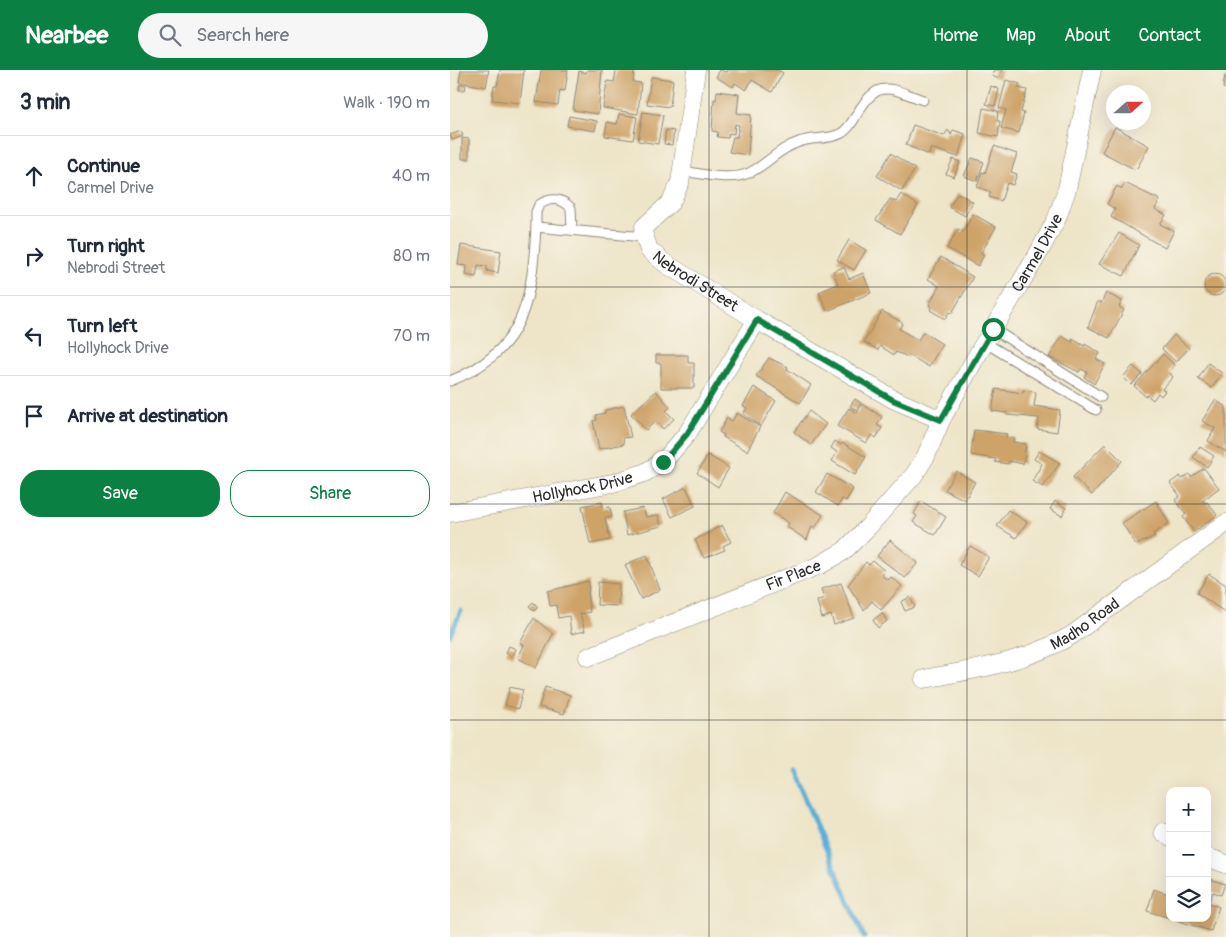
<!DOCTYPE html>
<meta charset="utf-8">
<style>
body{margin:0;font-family:Pangolin,sans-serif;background:#f6f6f7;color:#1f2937}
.controls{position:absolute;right:15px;bottom:15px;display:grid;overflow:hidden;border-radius:10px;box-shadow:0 5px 20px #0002}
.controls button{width:45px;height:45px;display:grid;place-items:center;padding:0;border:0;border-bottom:1px solid #e0e1e3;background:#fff;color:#1f2937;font:25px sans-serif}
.compass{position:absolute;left:656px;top:15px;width:45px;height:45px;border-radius:50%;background:#fff;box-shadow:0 5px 20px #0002;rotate:69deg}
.stop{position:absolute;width:15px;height:15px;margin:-11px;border:4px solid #0b8043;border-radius:50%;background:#fff}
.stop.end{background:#0b8043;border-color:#fff;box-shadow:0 1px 5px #0008}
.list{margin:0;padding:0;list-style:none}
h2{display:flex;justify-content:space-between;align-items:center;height:65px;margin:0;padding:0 20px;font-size:21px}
h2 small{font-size:16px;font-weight:400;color:#747a83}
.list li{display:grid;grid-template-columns:32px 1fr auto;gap:15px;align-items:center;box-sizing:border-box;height:80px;padding:0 20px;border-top:1px solid #e0e1e3}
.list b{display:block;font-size:19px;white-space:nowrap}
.list p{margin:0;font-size:16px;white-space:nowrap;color:#747a83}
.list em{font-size:16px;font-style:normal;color:#747a83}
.actions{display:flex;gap:10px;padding:15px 20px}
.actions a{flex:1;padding:11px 0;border:1px solid #0b8043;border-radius:20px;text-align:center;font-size:18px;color:#0b8043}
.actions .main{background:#0b8043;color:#fff}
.icon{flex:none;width:28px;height:28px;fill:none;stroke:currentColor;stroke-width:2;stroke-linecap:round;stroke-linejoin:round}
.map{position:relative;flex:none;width:776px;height:867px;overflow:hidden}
header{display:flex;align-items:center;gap:30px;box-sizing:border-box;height:70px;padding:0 25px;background:#0b8043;color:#fff}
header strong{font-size:24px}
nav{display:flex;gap:28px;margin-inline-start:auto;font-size:18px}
.search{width:350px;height:45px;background:#f6f6f7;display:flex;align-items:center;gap:12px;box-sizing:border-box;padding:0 18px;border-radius:28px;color:#747a83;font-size:19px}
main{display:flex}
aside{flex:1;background:#fff}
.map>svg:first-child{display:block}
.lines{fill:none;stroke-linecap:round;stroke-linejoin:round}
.stream{stroke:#5cafd7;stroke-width:5}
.building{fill:#cea367}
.lane-casing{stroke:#8c887a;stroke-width:11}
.street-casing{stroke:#8c887a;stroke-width:19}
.lane{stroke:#fff;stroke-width:9}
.street{stroke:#fff;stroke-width:18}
.route{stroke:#0b8043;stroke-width:6}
.grid{fill:none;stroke:#2b2b2b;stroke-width:1;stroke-opacity:0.55}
.labels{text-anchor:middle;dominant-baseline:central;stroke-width:4;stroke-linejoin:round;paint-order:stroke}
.street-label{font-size:16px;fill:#2b2b2b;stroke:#f7f3e8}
</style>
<header>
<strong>Nearbee</strong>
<div class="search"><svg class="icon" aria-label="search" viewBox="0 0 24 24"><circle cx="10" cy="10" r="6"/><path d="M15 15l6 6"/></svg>Search here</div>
<nav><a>Home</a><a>Map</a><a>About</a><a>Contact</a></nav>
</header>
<main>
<aside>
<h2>3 min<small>Walk · 190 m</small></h2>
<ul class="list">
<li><svg class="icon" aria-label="ahead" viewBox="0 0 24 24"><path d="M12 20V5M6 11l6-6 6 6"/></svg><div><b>Continue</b><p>Carmel Drive</p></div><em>40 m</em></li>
<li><svg class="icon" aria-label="right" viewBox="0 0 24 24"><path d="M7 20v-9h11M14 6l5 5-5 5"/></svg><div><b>Turn right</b><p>Nebrodi Street</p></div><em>80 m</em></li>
<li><svg class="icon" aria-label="left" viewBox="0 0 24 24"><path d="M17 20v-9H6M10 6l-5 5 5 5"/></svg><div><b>Turn left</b><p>Hollyhock Drive</p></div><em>70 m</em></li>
<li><svg class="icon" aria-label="arrive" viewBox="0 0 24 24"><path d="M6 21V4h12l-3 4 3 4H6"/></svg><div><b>Arrive at destination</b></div></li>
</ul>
<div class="actions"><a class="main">Save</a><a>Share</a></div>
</aside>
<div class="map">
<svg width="776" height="867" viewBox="0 0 776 867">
<rect width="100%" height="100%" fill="#f7f3e8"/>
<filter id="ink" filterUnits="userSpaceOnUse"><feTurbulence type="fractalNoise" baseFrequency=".02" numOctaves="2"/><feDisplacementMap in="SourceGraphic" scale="10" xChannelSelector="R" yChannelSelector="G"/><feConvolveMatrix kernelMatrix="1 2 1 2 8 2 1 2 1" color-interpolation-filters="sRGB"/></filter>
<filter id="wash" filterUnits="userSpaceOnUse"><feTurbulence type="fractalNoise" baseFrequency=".0096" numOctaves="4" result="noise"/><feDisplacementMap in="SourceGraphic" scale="20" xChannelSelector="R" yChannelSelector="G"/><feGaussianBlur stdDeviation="1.12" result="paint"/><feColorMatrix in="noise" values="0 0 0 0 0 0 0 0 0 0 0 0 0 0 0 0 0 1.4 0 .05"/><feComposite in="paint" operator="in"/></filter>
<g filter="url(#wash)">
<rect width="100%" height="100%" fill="#eee5c8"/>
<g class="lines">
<!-- stream -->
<g class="stream">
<path d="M0,565l11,-24"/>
<path d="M342,699l72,168"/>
</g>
</g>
<g id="blocks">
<!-- building -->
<g class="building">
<path d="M11,0h28l-3,17 -27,-5z"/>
<path d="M50,0h24l-4,33 -28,-3 2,-14h3z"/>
<path d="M91,0h27l-3,21 -5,-1 -2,15 -22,-3z"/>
<path d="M137,0h15l-4,44 -25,-4 6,-39 7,2z"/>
<path d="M172,0l12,1 -1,11 8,1 -3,31 -35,-6 4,-27 7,1 2,-11z"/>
<path d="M270,0l7,2 1,-2h50l5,3 -11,19 -20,-12 -6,10 -11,-7 -2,4 -17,-10z"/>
<path d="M544,0h8l-3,9 -7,-3z"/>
<path d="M775,6h1v13l-3,-1z"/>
<path d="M201,7l22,3 -3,27 -23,-3z"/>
<path d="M556,10l14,4 -2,4 9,2 -6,22 3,1 -5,20 -18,-5 5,-18 -7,-2z"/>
<path d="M10,14l6,1 -1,5h-6z"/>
<path d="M541,16l8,3 -4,17 -9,-2z"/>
<path d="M267,21l22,3 -2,19 14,2 -3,40 -19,-3 4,-15h4l2,-12 -4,-1 -1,10 -5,-1 -1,5 -11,-1 1,-5 -6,-1 2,-32 2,1z"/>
<path d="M533,38l15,3 -1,10h3l-2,16 -19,-4z"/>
<path d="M193,42l20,3 -5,29 -20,-3z"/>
<path d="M169,44l18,3 -4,23 -28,-4 2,-14 10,2z"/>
<path d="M119,46l28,5 -2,10 -28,-5z"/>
<path d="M463,55l31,11 4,-6 3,5 2,-5 12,4 -7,23 -27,-9 -2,7 -23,-10z"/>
<path d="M665,57l34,19 -12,22 -3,1 -32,-17z"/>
<path d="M216,60l8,1 -2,14 -8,-1z"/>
<path d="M11,61l2,5 -11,4 -2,-5z"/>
<path d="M12,68l7,1v20h-7z"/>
<path d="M544,76l23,8 -6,18 6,2 -4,11 -6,-2 -6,18 -12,-4 2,-5 -14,-5 5,-15 3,1z"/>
<path d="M441,83l24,16 -13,22 -25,-15z"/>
<path d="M522,88l12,4 -7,19 -13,-5z"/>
<path d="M503,89l7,3 -6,15 -8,-3z"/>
<path d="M675,113l35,17 -5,9 11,6 -6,9 14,7 -9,17 -54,-31 4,-8 -8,-5 10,-18 5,3z"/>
<path d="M508,123l15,9 -8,14 -16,-9z"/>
<path d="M451,124l17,11 -18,29 -24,-14 14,-21 6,3z"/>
<path d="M523,144l23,13 -15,26 3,2 -6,11 -31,-18 11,-19 5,3z"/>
<path d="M669,163l20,12 -15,31 -25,-12z"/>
<path d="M399,170l17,10 -12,20 -17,-10z"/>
<path d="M11,175l40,6 -3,22 -11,-2v-5l-9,-1 -2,12 -10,-2 1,-9 -9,-1z"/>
<path d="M491,187l32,20 -21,36 -3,-1 -4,7 -15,-9 1,-3 -2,-2 10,-19 -11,-7z"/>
<path d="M394,197l5,12 14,-6 8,20 -44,18 -8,-19 19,-8 -5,-13z"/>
<circle cx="765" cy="215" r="11"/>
<path d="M656,223l16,8 -3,6 5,3 -15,28 -21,-11 10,-26 3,2z"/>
<path d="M432,241l21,12 -4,6 19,11 5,-8 19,12 -13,23 -20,-12 -1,2 -12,-5 -2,3 -14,-9 -2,4 -14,-8z"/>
<path d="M724,265l15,13 -13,14 -14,-13z"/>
<path d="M612,266l10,6 1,-3 11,7 1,-2 15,9 -4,6 9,5 -11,20 -10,-7 3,-5 -6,-3 -2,3 -30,-15z"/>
<path d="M713,284l12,11 -6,7 4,5 -11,12 3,2 -4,5 -3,-3 -5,7 -6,-5 -1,2 -12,-11z"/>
<path d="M206,285h32v8h6v25h-33v-25h-5z"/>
<path d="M319,288l19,9 -1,2 24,16 -11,18 -44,-27z"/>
<path d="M758,293l14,10 -10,15 -14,-9z"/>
<path d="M683,296l9,8 -11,11 -8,-8z"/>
<path d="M304,317l22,14 -15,25 -18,-12 4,-6 -4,-2z"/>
<path d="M546,319l27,4v-3l13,2 -2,14 26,4 -3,22 -20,-3 2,-11 -32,-3v-2l-15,-2z"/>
<path d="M206,321l14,16 -4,4 8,8 -11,10 -7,-8 -10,9 -15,-16z"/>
<path d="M405,329l6,4 -5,7 -6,-4z"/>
<path d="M765,330l11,7v45l-18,-11 7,-13 -13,-7z"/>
<path d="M412,334l20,13 -5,8 5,3 -6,10 -4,-3 -6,8 -29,-17 12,-18 8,5z"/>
<path d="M174,336l7,31 -8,1 1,6 -25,5 -6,-28 4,-1 -1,-5 9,-2v-3z"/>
<path d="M359,341l17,13 -15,21 -17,-13z"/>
<path d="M287,343l23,14 -13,24 -24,-14 1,-2 -5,-3 8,-14 5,3z"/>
<path d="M524,360l33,4 -1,3 8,1 -1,4 13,2 -3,20 -14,-3 -1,3 -13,-2 1,-3 -25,-4z"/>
<path d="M385,371l6,4 2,-2 23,14 -11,18 -23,-14 5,-9 -6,-4z"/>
<path d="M655,374l17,17 -30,34 -19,-18z"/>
<path d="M750,377l14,9 -7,11 -14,-10z"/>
<path d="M589,381l21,12 -17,24 -11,-6 10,-17 -8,-5z"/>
<path d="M258,385l21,13 -11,19 -21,-14z"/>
<path d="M754,398l15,20 -17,13 6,2 9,12 -23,17 -11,-15 3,-3 -11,-14 5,-4 -10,-13 10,-7 2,3 7,-5 2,3z"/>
<path d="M506,401l19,11 -10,18 -20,-10z"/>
<path d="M377,404l26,15 -7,12 -4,-2 -4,7 -22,-14z"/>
<path d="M236,417l9,19 -23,11 -9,-18z"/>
<path d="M335,422l38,23 -8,13 -3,-2 -5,14 -20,-13 2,-4 -16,-10z"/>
<path d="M471,431l25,16 -11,18 -22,-13 4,-6 -3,-2z"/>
<path d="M605,431l11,7 -4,8 -12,-7z"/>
<path d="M706,431l13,22 -16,11 2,2 -19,9 -14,-22z"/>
<path d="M152,432l1,6 7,-1 2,10 -7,1 5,22 -20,4 -8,-38z"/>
<path d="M193,438l3,9 12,-2 3,11 -34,9 -4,-23z"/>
<path d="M558,440l19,12 -11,16 -19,-12z"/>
<path d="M272,455l9,17 -8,4 2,4 -21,8 -9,-18z"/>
<path d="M440,470l28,23 -13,15 -28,-22z"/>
<path d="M520,476l19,11 -11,19 -19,-11z"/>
<path d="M197,485l13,35 -19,9 -16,-34z"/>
<path d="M423,491l12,10 -4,4 7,5 3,-3 11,9 -21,24 -9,-9 -8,9 -16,-25 18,-23 3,3z"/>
<path d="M759,504l17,11v28l-29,-20z"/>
<path d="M139,511l-1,20 2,11 -10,2 5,17 -14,3 -2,-18 -11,2 -2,-13 -6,1 -2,-15z"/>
<path d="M148,512l21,2 -1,22 -21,-1z"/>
<path d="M391,513l13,35 -20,7 -3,-10 -9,3 -5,-17 7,-3 -3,-9z"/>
<path d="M460,527l5,10 -10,4 -4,-9z"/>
<path d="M83,532l5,5 -4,4 -5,-5z"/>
<path d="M432,543l5,8 -9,7 -5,-8z"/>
<path d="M84,548l19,16 -17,34 -18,-10 6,-13 -4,-2z"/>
<path d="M59,576l7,3 -4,8 -6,-4z"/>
<path d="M60,617l13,3 -5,19 -13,-4z"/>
<path d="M95,617l25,8 -6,19 -25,-7z"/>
<path d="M757,808l18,6 -4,11 -8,-3 -4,11 10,4 -8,24 -39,-12 35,-1z"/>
<path d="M704,819l16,6v23l-23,-7z"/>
</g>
</g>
</g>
<g filter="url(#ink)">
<use href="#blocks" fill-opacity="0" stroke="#8c887a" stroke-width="1"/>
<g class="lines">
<defs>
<g id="lane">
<path d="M233,101c20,3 49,11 68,1 17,-9 29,-24 48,-30 13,-5 28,-2 41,-8 8,-4 13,-13 17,-20 21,-36 32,-26 66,-14"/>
<path d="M86,157v-15l3,-7c11,-8 23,-7 32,3l1,21"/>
<path d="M543,259l108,68"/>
<path d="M534,272l112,68"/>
<path d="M0,311c75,-29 82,-82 86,-154l108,10"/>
</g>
<g id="street">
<path id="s1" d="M246,0l-16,113 -9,19 -27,25 -1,5 6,18 17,14 91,56 136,79 48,21"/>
<path id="s2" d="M0,443l163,-30 31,-10 19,-11 24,-28 70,-114"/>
<path id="s3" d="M138,587l232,-92 24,-14 24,-24 46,-52 12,-19 15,-36 35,-63 62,-103 19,-36 10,-29 25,-119"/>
<path id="s4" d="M474,609c53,-10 100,-16 148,-44l154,-112"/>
<path d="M713,762l7,5"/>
<path d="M757,787l19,7"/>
</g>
</defs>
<!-- lane casing -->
<use href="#lane" class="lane-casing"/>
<!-- street casing -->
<use href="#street" class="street-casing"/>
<!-- lane -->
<use href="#lane" class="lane"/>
<!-- street -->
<use href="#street" class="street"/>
</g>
</g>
<g class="lines" filter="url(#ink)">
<!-- route -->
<path class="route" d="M213,392l24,-28 70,-114 136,80 48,20 52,-91"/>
</g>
<!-- grid -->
<path class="grid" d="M259,0v867M517,0v867M0,217h776M0,434h776M0,650h776"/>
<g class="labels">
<!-- street labels -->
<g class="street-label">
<text stroke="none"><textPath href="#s3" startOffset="635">Carmel Drive</textPath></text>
<text stroke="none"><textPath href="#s1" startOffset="252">Nebrodi Street</textPath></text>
<text stroke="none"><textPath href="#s2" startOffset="135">Hollyhock Drive</textPath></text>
<text stroke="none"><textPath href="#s3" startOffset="221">Fir Place</textPath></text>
<text stroke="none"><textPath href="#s4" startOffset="172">Madho Road</textPath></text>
</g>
</g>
</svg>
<div class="controls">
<button>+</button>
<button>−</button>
<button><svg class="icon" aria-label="layers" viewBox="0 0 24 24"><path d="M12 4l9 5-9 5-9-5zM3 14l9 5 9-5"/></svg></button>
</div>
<svg class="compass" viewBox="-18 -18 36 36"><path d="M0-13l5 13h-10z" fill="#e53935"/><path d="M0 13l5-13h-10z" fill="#747a83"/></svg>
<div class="stop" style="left:543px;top:259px"></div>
<div class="stop end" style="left:213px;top:392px"></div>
</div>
</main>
